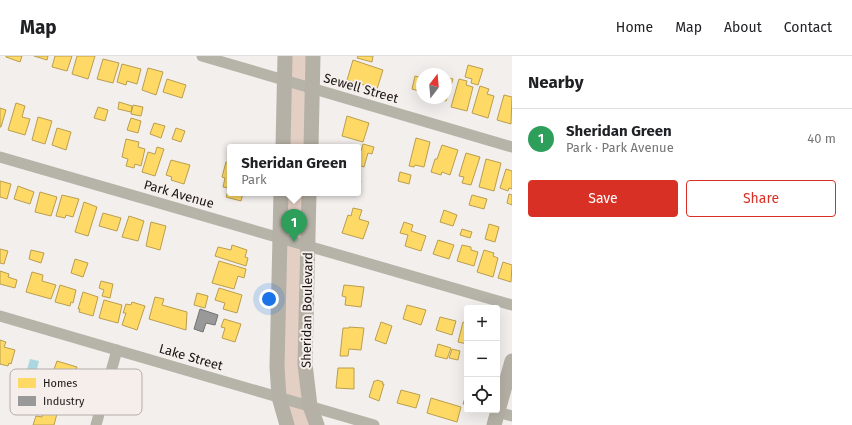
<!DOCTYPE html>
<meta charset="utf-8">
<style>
body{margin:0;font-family:"Fira Sans",sans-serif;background:#f2f2f2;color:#202124}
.controls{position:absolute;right:12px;bottom:12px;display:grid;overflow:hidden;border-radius:4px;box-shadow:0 4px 16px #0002}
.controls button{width:36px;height:36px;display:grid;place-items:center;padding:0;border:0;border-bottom:1px solid #e0e0e0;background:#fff;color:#202124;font:20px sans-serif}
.compass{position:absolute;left:416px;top:12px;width:36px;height:36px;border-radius:50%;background:#fff;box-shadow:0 4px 16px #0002;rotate:16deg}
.you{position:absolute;left:269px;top:243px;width:14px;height:14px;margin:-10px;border:3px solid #fff;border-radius:50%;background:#1a73e8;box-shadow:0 0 0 6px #1a73e833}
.badge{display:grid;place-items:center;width:26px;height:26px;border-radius:50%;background:#d93025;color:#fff;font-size:13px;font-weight:700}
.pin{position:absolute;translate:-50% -33px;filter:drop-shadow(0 1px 2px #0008)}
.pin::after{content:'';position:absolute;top:21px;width:14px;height:12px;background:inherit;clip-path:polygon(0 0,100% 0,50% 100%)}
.popup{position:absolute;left:227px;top:88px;width:134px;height:52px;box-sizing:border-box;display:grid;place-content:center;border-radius:4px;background:#fff;filter:drop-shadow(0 1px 3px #0005);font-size:13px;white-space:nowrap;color:#757577}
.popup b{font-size:15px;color:#202124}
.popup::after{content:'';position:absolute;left:50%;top:100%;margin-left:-8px;border:8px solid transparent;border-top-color:#fff}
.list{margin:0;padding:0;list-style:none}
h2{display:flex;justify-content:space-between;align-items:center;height:52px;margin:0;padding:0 16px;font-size:17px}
h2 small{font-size:13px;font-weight:400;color:#757577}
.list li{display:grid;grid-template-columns:26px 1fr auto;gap:12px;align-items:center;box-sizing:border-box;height:60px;padding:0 16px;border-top:1px solid #e0e0e0}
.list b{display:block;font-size:15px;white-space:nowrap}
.list p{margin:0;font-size:13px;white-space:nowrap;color:#757577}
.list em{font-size:13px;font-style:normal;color:#757577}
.actions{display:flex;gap:8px;padding:12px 16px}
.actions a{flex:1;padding:9px 0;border:1px solid #d93025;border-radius:4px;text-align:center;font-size:14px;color:#d93025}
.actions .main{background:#d93025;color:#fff}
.icon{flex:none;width:22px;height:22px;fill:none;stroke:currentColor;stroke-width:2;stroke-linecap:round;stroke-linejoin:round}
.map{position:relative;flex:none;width:512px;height:369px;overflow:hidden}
header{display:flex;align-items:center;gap:24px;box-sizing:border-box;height:56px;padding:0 20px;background:#fff;border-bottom:1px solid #e0e0e0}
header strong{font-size:19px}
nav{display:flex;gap:22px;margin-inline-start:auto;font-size:14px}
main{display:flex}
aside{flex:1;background:#fff}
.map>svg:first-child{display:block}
.green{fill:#e4cfc5}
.water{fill:#abd7e0}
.homes{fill:#ffd966;stroke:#ba9e4e}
.industry{fill:#999;stroke:#737271}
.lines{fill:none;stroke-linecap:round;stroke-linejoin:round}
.street{stroke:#b6b3a9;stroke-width:11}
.secondary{stroke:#b6b1a6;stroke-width:15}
.labels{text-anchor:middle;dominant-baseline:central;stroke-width:4;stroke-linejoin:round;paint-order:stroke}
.street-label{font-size:13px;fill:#191615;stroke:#f5eeea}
.key{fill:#f5eeea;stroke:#b3adaa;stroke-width:1}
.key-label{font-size:11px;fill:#191615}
</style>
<header>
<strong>Map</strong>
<nav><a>Home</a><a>Map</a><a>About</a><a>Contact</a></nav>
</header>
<main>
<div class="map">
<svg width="512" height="369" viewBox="0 0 512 369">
<rect width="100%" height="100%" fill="#f2efed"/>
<!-- green -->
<g class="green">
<path d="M285,0h28l-2,91h-28z"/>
<path d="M281,137h28l-4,171 12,61h-30l-8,-28z"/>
</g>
<!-- water -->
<path class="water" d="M30,303l9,2 -5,19 -9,-3z"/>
<!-- homes -->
<g class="homes">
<path d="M6,0h16l-2,6 -14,-5z"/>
<path d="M34,0h14l-1,4z"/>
<path d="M55,0h17l-5,15 -15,-4z"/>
<path d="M77,0h18l-7,23 -16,-5z"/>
<path d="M358,0h15l-1,6 -15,-4z"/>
<path d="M103,3l16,4 -6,20 -16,-4z"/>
<path d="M353,4l30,10 -6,19 -30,-9z"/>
<path d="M122,8l19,5 -4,15 -10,-3 -1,4 -9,-3z"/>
<path d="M468,9l15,4 -5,16 -7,-2 1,-4 -7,-2z"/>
<path d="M148,12l15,4 -7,23 -14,-5z"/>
<path d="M415,20l7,2v14l-10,-3z"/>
<path d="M446,21l7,2 -7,22 -11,-3h11z"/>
<path d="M167,23l19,6 -4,13 -19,-6z"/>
<path d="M459,23l8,2 -1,4 7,2 -6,24 -16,-4z"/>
<path d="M480,30l9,3 -2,5 7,2 -6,22 -16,-5z"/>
<path d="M504,39l8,2 -1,27 -14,-4z"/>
<path d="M119,46l13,4 -1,6 -13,-3z"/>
<path d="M16,47l9,3 -3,11 8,2 -5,16 -17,-5z"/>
<path d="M133,49l10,2 -2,9 -10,-2z"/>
<path d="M98,51l10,3 -3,11 -11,-3z"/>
<path d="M0,52l6,2 -5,17h-1z"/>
<path d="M347,60l22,7 -6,19 -21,-6z"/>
<path d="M38,61l14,4 -7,23 -13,-4z"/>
<path d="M131,62l10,3 -3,12 -11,-3z"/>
<path d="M154,67l11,3 -4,12 -11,-4z"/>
<path d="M57,72l14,4 -5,18 -14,-5z"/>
<path d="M176,72l9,3 -4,11 -9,-3z"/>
<path d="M416,82l14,4 -6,25 -9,-2 -1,2 -5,-1z"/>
<path d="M126,83l13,3 -1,5 7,2 -4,17 -6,-2 -1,4 -8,-2 2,-7 -6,-2z"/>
<path d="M363,88l11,3 -2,7 -4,-1 -4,14 -6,-2v-15l3,1z"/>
<path d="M442,89l16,5 -8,25 -8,-3 -1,3 -10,-3 4,-13h2z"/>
<path d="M157,91l7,2 -9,27 -13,-4 6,-20 7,2z"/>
<path d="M466,97l14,4 -9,28 -9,-2 2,-6 -5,-1z"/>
<path d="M486,103l15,4 -7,28 -15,-4z"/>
<path d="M171,104l19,5 -6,19 -13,-4 1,-3 -6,-2z"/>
<path d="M226,106l4,1v30h13l-2,8 -15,-4 3,-9 -6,-1 2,-9 -3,-1z"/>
<path d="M506,113l6,2v18l-3,-1 -1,3 -8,-3z"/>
<path d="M400,116l11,3 -2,9 -11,-3z"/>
<path d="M358,124l3,1 -3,9z"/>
<path d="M0,125l11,3 -4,15 -7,-2z"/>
<path d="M18,130l16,6 -4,12 -16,-5z"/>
<path d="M40,136l17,5 -6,19 -16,-4z"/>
<path d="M509,138l3,1v10l-5,-2z"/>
<path d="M62,139l17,4 -6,18 -7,-2 -1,3 -9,-2z"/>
<path d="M472,139l15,4 -3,10 -15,-4z"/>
<path d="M84,146l13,5 -9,29 -13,-4z"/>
<path d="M353,152l9,2 -3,9 10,3 -6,17 -21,-6 6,-18 3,1z"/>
<path d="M444,154l13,5 -4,11 -13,-4z"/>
<path d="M103,157l18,5 -4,13 -18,-5z"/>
<path d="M129,160l15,5 -6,20 -16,-4z"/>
<path d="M151,166l15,4 -6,24 -14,-4z"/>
<path d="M404,166l9,3 -2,6 15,5 -5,15 -16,-5 3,-11 -8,-2z"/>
<path d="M489,168l10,3 -4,15 -10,-3z"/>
<path d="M462,173l10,3 -2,6 -10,-3z"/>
<path d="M438,184l16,5 -5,14 -16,-5z"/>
<path d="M232,189l15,5 -2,7 3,1 -2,8 -31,-10 3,-9 13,3z"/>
<path d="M462,189l9,2v3l7,2 -4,14 -17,-5z"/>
<path d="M0,193l8,2 -4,13 -4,-1z"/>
<path d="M31,194l13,3 -3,10 -12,-4z"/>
<path d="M484,194l10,3 -1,3 5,2 -5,19 -16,-5z"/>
<path d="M75,203l13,4 -5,14 -12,-4z"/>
<path d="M219,205l27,8 -2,9 -6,-2 -4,13 -22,-6z"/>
<path d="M503,206l9,3 -1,17 -13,-4z"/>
<path d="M0,215l9,3 -1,3 9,3 -2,8 -15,-4z"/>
<path d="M32,216l11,3 -1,6 14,4 -5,14 -25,-7z"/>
<path d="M101,225l12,3 -3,14 -8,-2 2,-6 -5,-2z"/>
<path d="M60,229l16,5 -3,13 -2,-1 -1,4 -15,-4z"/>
<path d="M344,229l20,2 -3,20 -16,-2 1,-8 -4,-1z"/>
<path d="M219,232l23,7 -5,18 -14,-4 2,-6 -10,-3z"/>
<path d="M83,236l15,5 -5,19 -14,-4 1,-3h-2z"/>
<path d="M197,237l11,3 -3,12 -11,-3z"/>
<path d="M155,241l9,2 -2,6 25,7 -1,18 -37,-11z"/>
<path d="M104,244l18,5 -4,18 -19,-5z"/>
<path d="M132,246l13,4 -8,24 -15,-5 4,-12h-3l3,-9 5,1z"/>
<path d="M407,249l19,5 -5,15 -18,-6z"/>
<path d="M440,261l16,4 -4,14 -16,-5z"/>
<path d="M224,263l17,5 -6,18 -13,-4 3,-10 -4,-1z"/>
<path d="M381,266l11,4 -6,18 -11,-4z"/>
<path d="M463,266l4,1v21l-9,-2z"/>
<path d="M349,271l15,1 -3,22 -12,-1 -1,7h-8l3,-28h6z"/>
<path d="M0,284l6,2 -2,5 11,3 -4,14 -2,-1 -1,3 -8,-2z"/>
<path d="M438,288l13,4 -4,11 -12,-3z"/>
<path d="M452,293l8,2 -2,9 -9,-2z"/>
<path d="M57,305l20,6 -11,36 -20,-6 3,-11 -4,-1 4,-15 4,2z"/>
<path d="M338,312h16v21l-18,-1z"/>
<path d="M377,324l6,2 -1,2h2l-5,17 -10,-4 5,-16h2z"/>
<path d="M401,334l19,5 -4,13 -19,-5z"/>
<path d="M467,335v14l-4,-1z"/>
<path d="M431,342l30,9 -4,15 -30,-9z"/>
<path d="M45,351l13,3 -4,15h-21l3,-9 6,1z"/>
</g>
<!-- industry -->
<path class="industry" d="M200,253l18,6 -3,10 -9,-2 -3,9 -9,-3z"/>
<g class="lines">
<!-- street -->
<g class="street">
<path d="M202,0l310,91"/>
<path d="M0,101l512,148"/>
<path d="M0,260l374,109"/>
<path d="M498,356l14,4"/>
<path d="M96,369l21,-75"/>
</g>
<!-- secondary -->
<g class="secondary">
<path d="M283,91l2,-91"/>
<path d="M311,91l2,-91"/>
<path d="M281,137l-4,174 2,30 8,28"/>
<path d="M309,137l-4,171 5,42 7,19"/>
<path d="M494,369l18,-64"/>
</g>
</g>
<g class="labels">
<!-- street labels -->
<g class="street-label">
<text transform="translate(361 32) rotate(16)">Sewell Street</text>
<text transform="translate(179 138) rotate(16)">Park Avenue</text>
<text transform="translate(307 254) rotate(-89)">Sheridan Boulevard</text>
<text transform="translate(191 301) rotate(16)">Lake Street</text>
</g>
</g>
<!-- legend -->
<rect x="10" y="313" width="132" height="46" rx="6" class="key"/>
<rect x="18" y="322" width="18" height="10" fill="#ffd966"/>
<rect x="18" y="340" width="18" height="10" fill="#999"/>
<g class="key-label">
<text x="43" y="331">Homes</text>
<text x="43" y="349">Industry</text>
</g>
</svg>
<div class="controls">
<button>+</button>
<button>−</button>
<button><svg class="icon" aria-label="locate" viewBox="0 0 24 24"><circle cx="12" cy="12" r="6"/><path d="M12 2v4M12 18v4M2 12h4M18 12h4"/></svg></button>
</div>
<svg class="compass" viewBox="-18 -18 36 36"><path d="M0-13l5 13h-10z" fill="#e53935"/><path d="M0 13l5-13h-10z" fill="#757577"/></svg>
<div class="you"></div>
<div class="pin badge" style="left:294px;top:186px;background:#2e9e5b">1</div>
<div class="popup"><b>Sheridan Green</b>Park</div>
</div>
<aside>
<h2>Nearby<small></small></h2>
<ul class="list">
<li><span class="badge" style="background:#2e9e5b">1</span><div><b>Sheridan Green</b><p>Park · Park Avenue</p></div><em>40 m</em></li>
</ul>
<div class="actions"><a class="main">Save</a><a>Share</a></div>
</aside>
</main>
